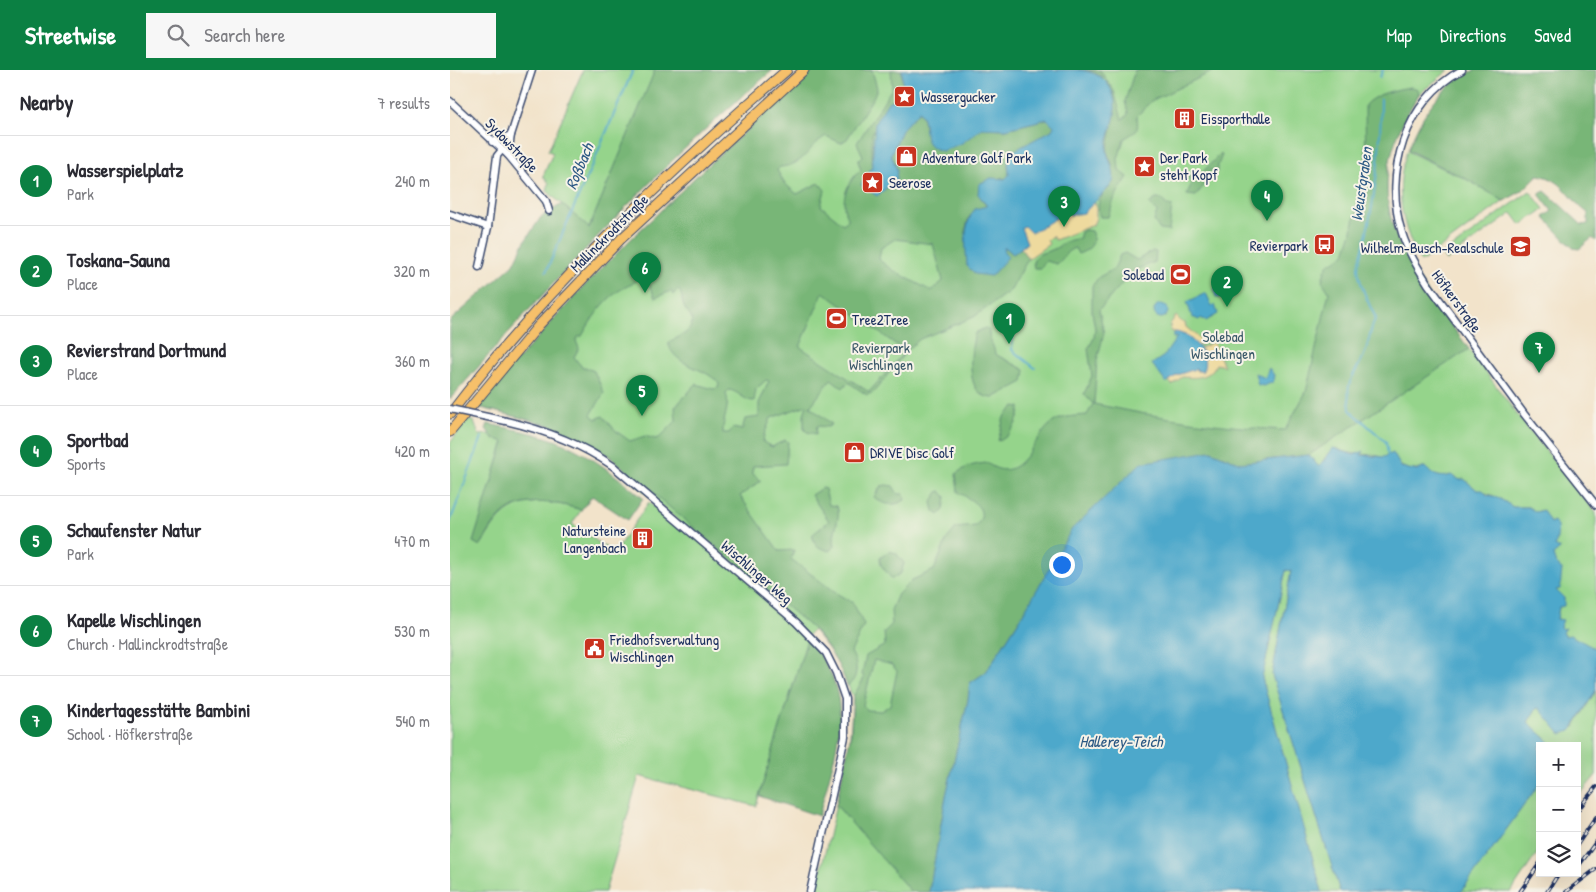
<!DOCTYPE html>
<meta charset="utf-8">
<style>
body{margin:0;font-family:"Patrick Hand",sans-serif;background:#f7f7f7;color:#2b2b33}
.controls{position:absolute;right:15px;bottom:15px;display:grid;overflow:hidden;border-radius:0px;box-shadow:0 5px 20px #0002}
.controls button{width:45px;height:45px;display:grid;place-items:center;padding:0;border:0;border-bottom:1px solid #e1e1e2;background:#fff;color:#2b2b33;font:25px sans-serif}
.you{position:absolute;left:611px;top:494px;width:18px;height:18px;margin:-12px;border:4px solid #fff;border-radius:50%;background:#1a73e8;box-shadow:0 0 0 8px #1a73e833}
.badge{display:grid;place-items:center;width:32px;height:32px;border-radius:50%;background:#0b8043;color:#fff;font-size:16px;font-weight:700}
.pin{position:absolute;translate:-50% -41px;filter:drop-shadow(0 1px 2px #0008)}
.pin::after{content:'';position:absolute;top:26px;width:18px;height:15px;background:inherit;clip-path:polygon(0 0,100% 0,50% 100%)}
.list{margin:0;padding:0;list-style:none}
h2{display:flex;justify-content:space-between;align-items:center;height:65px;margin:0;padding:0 20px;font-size:21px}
h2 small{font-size:16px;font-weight:400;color:#7c7c81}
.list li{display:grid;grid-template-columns:32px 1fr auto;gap:15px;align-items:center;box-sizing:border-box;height:90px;padding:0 20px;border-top:1px solid #e1e1e2}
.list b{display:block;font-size:19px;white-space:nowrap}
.list p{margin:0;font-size:16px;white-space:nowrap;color:#7c7c81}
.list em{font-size:16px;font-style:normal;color:#7c7c81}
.icon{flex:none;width:28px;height:28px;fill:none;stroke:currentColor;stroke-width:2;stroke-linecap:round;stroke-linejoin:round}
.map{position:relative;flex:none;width:1146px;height:822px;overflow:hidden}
header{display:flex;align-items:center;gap:30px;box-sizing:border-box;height:70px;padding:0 25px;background:#0b8043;color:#fff}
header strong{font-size:24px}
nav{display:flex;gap:28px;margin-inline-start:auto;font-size:18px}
.search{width:350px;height:45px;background:#f7f7f7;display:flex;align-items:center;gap:12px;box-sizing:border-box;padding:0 18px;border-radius:0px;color:#7c7c81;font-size:19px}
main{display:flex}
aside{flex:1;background:#fff}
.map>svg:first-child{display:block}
.green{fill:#95d48b;stroke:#588274}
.forest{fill:#78b677;stroke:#4a726a;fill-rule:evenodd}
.sand{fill:#eeda9e;stroke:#84847e}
.water{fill:#4da8cb;stroke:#346c94}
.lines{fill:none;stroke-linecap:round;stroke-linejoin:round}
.stream{stroke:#4da8cb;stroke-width:2}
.minor-casing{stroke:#3b4a6e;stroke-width:9}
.highway-casing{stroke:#3b4a6e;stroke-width:11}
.minor{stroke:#fff;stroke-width:6}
.highway{stroke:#f6c06b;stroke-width:9}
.rail-casing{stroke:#1b2f5e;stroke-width:4}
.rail{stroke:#f7f3e8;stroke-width:2;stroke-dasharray:5.5;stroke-linecap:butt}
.minor-bridge-casing{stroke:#3b4a6e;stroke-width:9;stroke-linecap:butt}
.minor-bridge{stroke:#fff;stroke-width:6}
.labels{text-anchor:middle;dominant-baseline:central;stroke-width:4;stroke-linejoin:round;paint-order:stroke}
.poi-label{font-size:15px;fill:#1b2f5e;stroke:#f7f3e8;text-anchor:start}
.street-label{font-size:15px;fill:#1b2f5e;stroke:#f7f3e8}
.park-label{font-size:15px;fill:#3a5869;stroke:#f7f3e8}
.water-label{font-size:16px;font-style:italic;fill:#2c5984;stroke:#f7f3e8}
</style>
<header>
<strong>Streetwise</strong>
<div class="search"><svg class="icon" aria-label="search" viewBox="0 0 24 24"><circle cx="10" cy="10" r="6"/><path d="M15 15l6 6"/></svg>Search here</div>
<nav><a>Map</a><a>Directions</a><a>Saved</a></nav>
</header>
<main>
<aside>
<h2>Nearby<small>7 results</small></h2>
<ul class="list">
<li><span class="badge">1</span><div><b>Wasserspielplatz</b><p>Park</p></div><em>240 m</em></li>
<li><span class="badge">2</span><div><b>Toskana-Sauna</b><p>Place</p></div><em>320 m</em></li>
<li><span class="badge">3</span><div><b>Revierstrand Dortmund</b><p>Place</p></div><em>360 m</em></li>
<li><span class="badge">4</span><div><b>Sportbad</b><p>Sports</p></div><em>420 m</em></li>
<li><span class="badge">5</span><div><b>Schaufenster Natur</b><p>Park</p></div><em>470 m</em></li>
<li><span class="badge">6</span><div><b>Kapelle Wischlingen</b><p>Church · Mallinckrodtstraße</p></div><em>530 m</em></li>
<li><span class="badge">7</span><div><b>Kindertagesstätte Bambini</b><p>School · Höfkerstraße</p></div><em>540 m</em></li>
</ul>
</aside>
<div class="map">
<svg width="1146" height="822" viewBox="0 0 1146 822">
<rect width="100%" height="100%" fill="#f7f3e8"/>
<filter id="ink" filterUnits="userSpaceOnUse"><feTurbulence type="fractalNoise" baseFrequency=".02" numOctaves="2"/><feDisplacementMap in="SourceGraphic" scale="10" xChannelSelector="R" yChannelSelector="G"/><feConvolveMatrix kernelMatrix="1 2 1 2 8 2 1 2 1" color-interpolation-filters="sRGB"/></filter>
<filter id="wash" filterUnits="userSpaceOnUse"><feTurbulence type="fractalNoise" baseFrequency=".0096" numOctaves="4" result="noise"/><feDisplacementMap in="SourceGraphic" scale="20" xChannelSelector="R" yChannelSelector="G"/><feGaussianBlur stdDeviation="1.12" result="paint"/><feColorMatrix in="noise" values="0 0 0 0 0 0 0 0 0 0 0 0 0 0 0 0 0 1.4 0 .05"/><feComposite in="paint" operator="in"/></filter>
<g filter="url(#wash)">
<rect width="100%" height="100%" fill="#f2e3ca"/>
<!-- green -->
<g class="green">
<path d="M133,0h73l-67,159 -42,-38 2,-8 -6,-7 10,-23 -5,-2z"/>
<path d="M364,0h635l-29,23 -12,18 -13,28 -8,33v24l5,29 13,34 18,28 96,130 77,96v136l-31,-13 -2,-4 3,-4 -4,1 -2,-2 2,-7 -5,-1 2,-12 4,-1 1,-8 -8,-8 6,-21 -8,-7 -1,-8 6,-5 -4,-3 2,-12 -3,-13 -4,2 -8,-13 -6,2 -8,-5h-15l-16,-10 -20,-7 -13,-11 -4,1 -11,-5 -4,3 -14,-4 -6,-7c-17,9 -26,-5 -42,-10 -18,-5 -29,0 -48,-9l-7,5 -9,14 -299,152 -34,53 -16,11 -24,113 -17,96h-113l33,-144 4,-51 -12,-27 -12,-21 -16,-19 -8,8 2,2 -51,166 -117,-30 -34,116h-155v-449l18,-24 6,3 5,13 10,-1 15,7 -30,101 6,4c7,-10 14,-23 23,-31 20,-19 55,-13 78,-5l-9,14 42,29 35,-51 22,21h10l-53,-45 1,-8 -34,-23 -46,-22 -71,-18 14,-19 95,-105 39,-39 82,-79z"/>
<path d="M957,81l61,29 36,21 -83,61c-20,-34 -27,-74 -14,-111z"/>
<path d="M1080,121l14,18 -23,16 -9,-12 -66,48 -4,-6z"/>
<path d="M836,500l5,1 -19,104 68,217h-18l-60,-214z"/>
<path d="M1146,620v85l-19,23v-52h-23l-26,-24 8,-13 3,-1 27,23 7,-2z"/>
<path d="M1090,713v66l-29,43h-50z"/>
</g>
<!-- forest -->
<g class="forest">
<path d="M205,0h118c-84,69 -161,150 -235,230 -30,32 -58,66 -88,99v-78l64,-57 11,-23 16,-24 21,-13 27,24z"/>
<path d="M364,0h58l5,18 -3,8 -27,43 -6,4 -15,-7c-19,11 -20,29 -46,31l-3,3 7,13 13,11 22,-11 6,7 -4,16 22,18 5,-4c-9,-17 -2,-38 13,-50l-3,-9 5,-5 -6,-13 35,-55 -1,-18h11c0,19 5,24 -14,32l-16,32v33l-10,18 35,-15 -6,-16 12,-26 16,-17c10,15 1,34 23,40l18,-8 22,-15 24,1 41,-10 7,7 -1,4 -31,17 -14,18 1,11 -4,3 -4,-2 -20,21 6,9 -18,10 -3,11 1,38 38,-19 8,7 8,-6 7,11 -17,31 -37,27 -54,22 -12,10 -34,43 -7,3 -19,-13 -5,6 -12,-9 -21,28 22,17 -4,3 -11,-1 -1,8 -9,-2 -3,-3v-15l3,-9 -36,13 -7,17 -1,7 9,5 13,-7 3,2 -2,22 -33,2 -1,7 9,8 -21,15 39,55 15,-1 -3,9 45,34 17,10 11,22 -13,27c7,11 8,27 -4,34 -7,-22 -19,-39 -34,-57l-205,-174 -59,-30 -71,-18 14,-19 95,-105 39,-39 82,-79zM445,169l38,5 10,37 -12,10c-13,-8 -44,-22 -52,-32l2,-11zM192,204l4,3 9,21 16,-7 2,4 5,-6c5,6 3,9 5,15 1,6 6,9 8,14 5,13 -14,20 -23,24 6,26 38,24 51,42l-1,4 -5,1 -17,-5 -21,23 1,14 -17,17 -4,1 -10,-3 -15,5 -14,-10 -13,-15 -7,3 -5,-4 13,-22 -10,-22 -13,-5 -7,-9 5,-9 -3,-7 2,-4 4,-1c9,-16 20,-33 35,-44 10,-7 18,-7 25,-18zM373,222l82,59 -36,41 -69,-45zM316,310l3,1 -10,22v14l-14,2 -3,11 -9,-2 -4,5h-6c-1,-13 8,-28 3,-39l2,-4c10,0 15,11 26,11l2,-12z"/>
<path d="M628,0h22l14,21 8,28 4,-2 2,-4 -3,-12 10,-31h81l-65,31 -14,15c2,18 -1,14 -13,23l-6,20 1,11 9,7 -13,20 -7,20h-8c-4,-14 -1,-20 10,-30l3,-21 -6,-14 8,-39 -3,-21 -12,-17 -6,-3z"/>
<path d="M1025,0h121v171l-4,-3 -13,11 -6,-1 -29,-31 8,-6 -13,-17 6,-3 37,34 6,-1v-11c-19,-13 -23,-34 -50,-38l-16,16 -18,10 -36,-21 -60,-30c12,-34 33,-66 67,-80z"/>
<path d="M961,17l7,2 1,5c-69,109 -14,167 50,255l-160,106 -69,8 -29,-12 -191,168 -34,53 -16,11 -2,17 -22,96 -17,96h-18l-75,-87 15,-71 2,-37 11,-19 -2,-4 4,-18 19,-11 -1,-13 8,-8 -1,-14 7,-16 14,-14 22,-10 13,-31 9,-11 20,-2c15,-17 -5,-26 -18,-34l-2,-18c9,-8 20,-10 31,-11 35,26 46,-30 68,-42 9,-5 22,-5 32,-6l6,-11 -9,-10 8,-18 -4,-27 6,-11 1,-9 -3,-17v-26l7,-9 15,-8 6,-14 5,-2 12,7 16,-9 3,1 -1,10 -22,9 -34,39 5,23 -7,27 -3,44c63,13 126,23 191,26l21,-38 23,-100 -7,-11c6,-22 6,-15 23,-27l6,-19 15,-68 -1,-62c9,-11 32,-16 46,-18zM424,590l18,5 5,6 -7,34 -9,6 -14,-1 -4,-5z"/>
<path d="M771,83l1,2 -4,10v7l-8,-2 -3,6 3,1 -14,19 -9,-1 4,-11 -4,-9 10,3z"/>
<path d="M706,129h6l5,7h5l-3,25 -9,-1 -6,-9 3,-9 -8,-8z"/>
<path d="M635,160l6,1c6,12 -1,19 -13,23l-3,-6c-10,3 -10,10 -18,16l-11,-3 -5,7h-7l-1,-6c4,-11 15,-9 23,-14 9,-5 12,-9 23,-9l2,-7z"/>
<path d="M535,258l4,2c-1,10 5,14 6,24l30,16 -2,12 -30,16c-29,-1 -23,-46 -18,-65z"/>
<path d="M565,336l5,1c1,11 -11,32 -22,34l6,-24z"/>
<path d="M38,354c19,4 39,7 57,13 38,11 68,36 98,61l-15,22 -36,-24 -11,14c-23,-8 -59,-14 -79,5 -9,8 -15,21 -22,31l-7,-4 31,-100 -11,-4 -7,-9z"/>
<path d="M436,415l7,1 5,8h6l1,6c-10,7 -23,5 -31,-3l7,-11z"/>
<path d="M372,418l3,1 4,16 8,1c5,12 -6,26 -2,40l-6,5 -13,-5 -4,-11 17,-14 -18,-26z"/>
<path d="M491,421l5,6 -2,13 -5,5 -5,-4 -2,-9 6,-10z"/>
<path d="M439,481l7,2 8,10 -3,10 -9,6 -11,-14 -1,-7z"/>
<path d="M357,570c54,55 28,111 12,176l-60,-20z"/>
</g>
<!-- sand -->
<g class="sand">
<path d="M613,126l6,17 17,-2 7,-9 3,2v14l-3,7 -38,15 -3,-4 -5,4 2,4 -21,15 -7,-11 6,-5 -6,-15 32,-23 -1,-5z"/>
<path d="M726,246l6,6 3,1 1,4 18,15 -6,4 -12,-11 -15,-4 -1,-7z"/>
<path d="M763,272l11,24 -8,-2c-6,15 -21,14 -34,13l-10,8 -3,-4 8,-6 18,-6 3,3 4,-21 -2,-3z"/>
</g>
<!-- water -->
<g class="water">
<path d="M452,0h176c25,2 39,17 37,44 -2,12 -9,26 -8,38 2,10 9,19 6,30 -2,5 -24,25 -29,31l-14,2 -7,-19 -10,4v5l5,-1 2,12 -29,17 -7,-7 -3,2 6,15 -14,11 -8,-7 -2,3 5,7 -17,19 -16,-2 -8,-8c-1,-19 -5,-40 8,-57l12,-3 -9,-12 1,-10 12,-6 14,1 4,-4 -1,-16 4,-7 40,-22 2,-4 -7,-7 -41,10 -24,-1 -20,15 -20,8c-26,-7 -11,-24 -23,-40l-16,17 -12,26 6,16 -1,10 -19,16 -16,-11 11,-18 3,-44 13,-21 12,-5 3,-5z"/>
<path d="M779,203l5,13 -7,6 1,2 -9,4 -3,-1 -2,-7 3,-7 10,-4z"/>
<path d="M756,223l6,13 3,-1 3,9 -12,7 -5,-3 -2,2 -7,-3 -5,-15z"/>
<circle cx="711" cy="241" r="7"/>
<path d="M726,262c16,3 36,24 26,40l-7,-3 -18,6 -11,8 -14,-19 12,-8 13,-19 -4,1v-4z"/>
<path d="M819,298l5,7 -1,7 -9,4 -6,-1 -3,-12 10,5z"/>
<path d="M883,378l21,7 10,-4 -3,4 23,2 9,-4 8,14 16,4 8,-4c7,8 16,12 26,8l9,5 4,-1 13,11h6l4,5 10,2 16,10h15l8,5 7,-2 7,13 4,-2c6,7 3,18 1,25l5,3 -7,6 3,9 6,5 -2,20 -4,1 8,8v8l-5,1 -2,12 6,1 -3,7 2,2 4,-1 -3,4 2,4 5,-1 26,14v41l-25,41 -10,3 -22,-26 -3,1 -8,13 26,24h-14v37l-79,109h-121l-68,-217 19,-104 -5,-1 -24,108 60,214h-393l17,-96 22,-96 2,-17 16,-11 34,-53 52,-90 69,-66 70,-12 29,12 69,-8 10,12z"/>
</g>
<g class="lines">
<!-- stream -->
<g class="stream">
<path d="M930,7l3,-7"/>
<path d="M931,29c0,57 -7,113 -23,168 0,14 11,38 18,51 -7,12 -6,24 -12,37 -3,8 -14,23 -15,31 -2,7 1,17 1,24l36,32 2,13"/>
<path d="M96,202l87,-202"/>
<path d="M561,250l1,-7"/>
<path d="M560,254l-1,9 4,4 -1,13 23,18"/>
<path d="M0,452l32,-85"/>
</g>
</g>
</g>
<g filter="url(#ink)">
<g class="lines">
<defs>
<g id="minor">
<path d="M1012,0c-57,30 -79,104 -60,163 6,19 16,35 26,51l96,130 72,91"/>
<path d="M0,31l58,54 38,46 3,10"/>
<path d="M42,72l19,-7"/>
<path d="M58,85l3,-20 21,-65"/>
<path d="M0,144l38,13"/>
<path d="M29,197l9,-40 9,-71 4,-5"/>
<path d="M56,351c39,9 74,22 107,45l183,156 30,31 10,20 9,26v38l-35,155"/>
</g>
<g id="highway">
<path d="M0,344c96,-126 218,-241 337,-344"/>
<path d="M0,362l89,-107 82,-86 183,-169"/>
</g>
</defs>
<!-- minor casing -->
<use href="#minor" class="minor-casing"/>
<!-- highway casing -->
<use href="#highway" class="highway-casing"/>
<!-- minor -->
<use href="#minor" class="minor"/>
<!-- highway -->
<use href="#highway" class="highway"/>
<defs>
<g id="rail">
<path d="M1127,741l19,-24"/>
<path d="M1127,775l19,-28"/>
<path d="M1127,798l19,-26"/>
<path d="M1070,822l20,-29"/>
<path d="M1097,822l12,-19"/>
<path d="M1116,822l30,-23"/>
</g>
</defs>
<!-- rail casing -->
<use href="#rail" class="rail-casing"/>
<!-- rail -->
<use href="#rail" class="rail"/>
<defs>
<path id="minor-bridge" d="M0,339l56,12"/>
</defs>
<!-- minor-bridge casing -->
<use href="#minor-bridge" class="minor-bridge-casing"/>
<!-- minor-bridge -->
<use href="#minor-bridge" class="minor-bridge"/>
</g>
</g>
<!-- icons -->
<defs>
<symbol id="sight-square" viewBox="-11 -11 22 22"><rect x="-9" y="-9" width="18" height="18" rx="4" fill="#c8321e" stroke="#f7f3e8"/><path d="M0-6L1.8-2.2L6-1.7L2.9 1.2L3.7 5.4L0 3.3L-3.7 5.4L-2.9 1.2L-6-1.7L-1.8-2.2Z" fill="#fff"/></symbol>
<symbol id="building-square" viewBox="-11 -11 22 22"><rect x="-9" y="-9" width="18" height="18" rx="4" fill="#c8321e" stroke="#f7f3e8"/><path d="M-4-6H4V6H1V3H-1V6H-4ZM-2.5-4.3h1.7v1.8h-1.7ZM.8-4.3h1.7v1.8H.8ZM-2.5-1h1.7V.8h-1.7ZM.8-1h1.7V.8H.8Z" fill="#fff"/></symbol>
<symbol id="shop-square" viewBox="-11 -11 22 22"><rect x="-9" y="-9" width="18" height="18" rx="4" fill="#c8321e" stroke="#f7f3e8"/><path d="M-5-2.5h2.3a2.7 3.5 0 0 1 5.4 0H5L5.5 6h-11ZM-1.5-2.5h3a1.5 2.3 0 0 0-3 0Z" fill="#fff"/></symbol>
<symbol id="bus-square" viewBox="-11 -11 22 22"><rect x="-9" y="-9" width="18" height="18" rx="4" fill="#c8321e" stroke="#f7f3e8"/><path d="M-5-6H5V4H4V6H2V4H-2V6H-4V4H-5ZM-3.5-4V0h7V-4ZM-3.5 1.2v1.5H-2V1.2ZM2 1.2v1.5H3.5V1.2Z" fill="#fff"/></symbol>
<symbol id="school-square" viewBox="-11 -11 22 22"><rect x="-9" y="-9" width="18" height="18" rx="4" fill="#c8321e" stroke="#f7f3e8"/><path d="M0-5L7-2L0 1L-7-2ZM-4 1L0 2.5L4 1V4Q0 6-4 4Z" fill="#fff"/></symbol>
<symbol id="stadium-square" viewBox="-11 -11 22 22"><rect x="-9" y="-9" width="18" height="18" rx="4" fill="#c8321e" stroke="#f7f3e8"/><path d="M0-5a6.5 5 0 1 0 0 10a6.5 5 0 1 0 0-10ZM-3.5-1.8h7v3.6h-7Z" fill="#fff"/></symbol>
<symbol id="civic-square" viewBox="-11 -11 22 22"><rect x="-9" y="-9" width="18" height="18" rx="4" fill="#c8321e" stroke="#f7f3e8"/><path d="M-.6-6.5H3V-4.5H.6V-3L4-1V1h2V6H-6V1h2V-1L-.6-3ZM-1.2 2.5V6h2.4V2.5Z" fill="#fff"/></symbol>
</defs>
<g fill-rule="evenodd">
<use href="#sight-square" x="442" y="14" width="25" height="25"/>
<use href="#building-square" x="722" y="36" width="25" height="25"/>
<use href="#shop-square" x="444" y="74" width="25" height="25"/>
<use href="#sight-square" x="682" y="84" width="25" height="25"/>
<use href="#sight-square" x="410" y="100" width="25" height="25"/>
<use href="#bus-square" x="862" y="162" width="25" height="25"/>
<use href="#school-square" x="1058" y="164" width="25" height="25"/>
<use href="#stadium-square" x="718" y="192" width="25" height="25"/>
<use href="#stadium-square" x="374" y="236" width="25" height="25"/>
<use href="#shop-square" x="392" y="370" width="25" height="25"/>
<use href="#building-square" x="180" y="456" width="25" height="25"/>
<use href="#civic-square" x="132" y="566" width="25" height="25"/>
</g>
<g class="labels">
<!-- poi labels -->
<g class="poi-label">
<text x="471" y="26">Wassergucker</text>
<text x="751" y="48">Eissporthalle</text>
<text x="472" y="87">Adventure Golf Park</text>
<text x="710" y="87">Der Park<tspan x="710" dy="17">steht Kopf</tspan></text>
<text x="439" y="112">Seerose</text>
<text x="858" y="175" text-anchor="end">Revierpark</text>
<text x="1054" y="177" text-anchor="end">Wilhelm-Busch-Realschule</text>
<text x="714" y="204" text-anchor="end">Solebad</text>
<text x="402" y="249">Tree2Tree</text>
<text x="420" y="382">DRIVE Disc Golf</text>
<text x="176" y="460" text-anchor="end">Natursteine<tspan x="176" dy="17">Langenbach</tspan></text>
<text x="160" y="569">Friedhofsverwaltung<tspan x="160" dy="17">Wischlingen</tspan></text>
</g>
<!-- street labels -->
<g class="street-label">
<text transform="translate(62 75) rotate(46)">Sydowstraße</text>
<text transform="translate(159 163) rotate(-45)">Mallinckrodtstraße</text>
<text transform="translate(1007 231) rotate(54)">Höfkerstraße</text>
<text transform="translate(307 502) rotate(41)">Wischlinger Weg</text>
</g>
<!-- park labels -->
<g class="park-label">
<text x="773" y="266">Solebad<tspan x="773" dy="17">Wischlingen</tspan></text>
<text x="431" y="277">Revierpark<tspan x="431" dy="17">Wischlingen</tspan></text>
</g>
<!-- water labels -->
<g class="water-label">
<text transform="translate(129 96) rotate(-67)">Roßbach</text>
<text transform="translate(911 114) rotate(-82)">Weustgraben</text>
<text x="671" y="671">Hallerey-Teich</text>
</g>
</g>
</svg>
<div class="controls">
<button>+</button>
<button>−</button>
<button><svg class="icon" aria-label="layers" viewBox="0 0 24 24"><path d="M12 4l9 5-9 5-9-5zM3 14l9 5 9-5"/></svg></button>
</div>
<div class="you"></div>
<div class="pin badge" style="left:559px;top:274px">1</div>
<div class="pin badge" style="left:777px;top:237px">2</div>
<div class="pin badge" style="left:614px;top:157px">3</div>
<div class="pin badge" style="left:817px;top:151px">4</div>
<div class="pin badge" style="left:192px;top:346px">5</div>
<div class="pin badge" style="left:195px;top:223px">6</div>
<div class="pin badge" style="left:1089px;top:303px">7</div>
</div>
</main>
